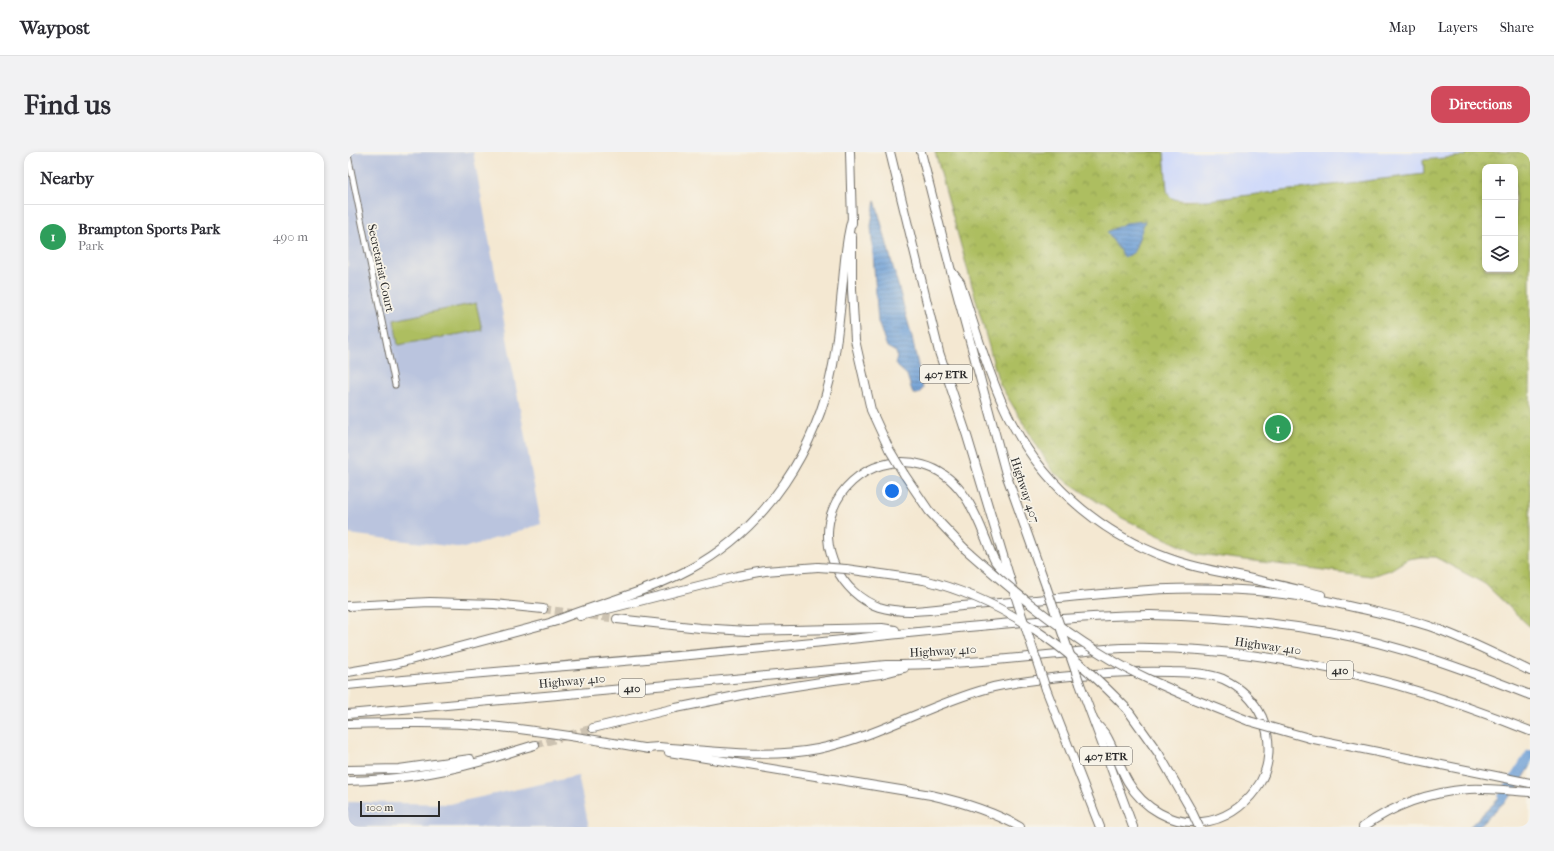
<!DOCTYPE html>
<meta charset="utf-8">
<style>
body{margin:0;font-family:"IM FELL French Canon",serif;background:#f2f2f3;color:#2b2b33}
.controls{position:absolute;right:12px;top:12px;display:grid;overflow:hidden;border-radius:8px;box-shadow:0 2px 6px #0003}
.controls button{width:36px;height:36px;display:grid;place-items:center;padding:0;border:0;border-bottom:1px solid #e1e1e2;background:#fff;color:#2b2b33;font:20px sans-serif}
.scale{position:absolute;left:12px;bottom:10px;width:80px;box-sizing:border-box;padding-left:4px;border:2px solid #2b2b2b;border-top:0;font-size:11px;line-height:14px;white-space:nowrap;color:#2b2b2b;-webkit-text-stroke:3px #f7f3e8;paint-order:stroke}
.you{position:absolute;left:544px;top:339px;width:14px;height:14px;margin:-10px;border:3px solid #fff;border-radius:50%;background:#1a73e8;box-shadow:0 0 0 6px #1a73e833}
.badge{display:grid;place-items:center;width:26px;height:26px;border-radius:50%;background:#d1495b;color:#fff;font-size:13px;font-weight:700}
.pin{position:absolute;translate:-50% -50%;border:2px solid #fff;box-shadow:0 1px 4px #0006}
.list{margin:0;padding:0;list-style:none}
h2{display:flex;justify-content:space-between;align-items:center;height:52px;margin:0;padding:0 16px;font-size:17px}
h2 small{font-size:13px;font-weight:400;color:#7c7c81}
.list li{display:grid;grid-template-columns:26px 1fr auto;gap:12px;align-items:center;box-sizing:border-box;height:64px;padding:0 16px;border-top:1px solid #e1e1e2}
.list b{display:block;font-size:15px;white-space:nowrap}
.list p{margin:0;font-size:13px;white-space:nowrap;color:#7c7c81}
.list em{font-size:13px;font-style:normal;color:#7c7c81}
.icon{flex:none;width:22px;height:22px;fill:none;stroke:currentColor;stroke-width:2;stroke-linecap:round;stroke-linejoin:round}
.map{position:relative;flex:none;width:1182px;height:675px;overflow:hidden;border-radius:12px}
header{display:flex;align-items:center;gap:24px;box-sizing:border-box;height:56px;padding:0 20px;background:#fff;border-bottom:1px solid #e1e1e2}
header strong{font-size:19px}
nav{display:flex;gap:22px;margin-inline-start:auto;font-size:14px}
.intro{display:flex;align-items:center;justify-content:space-between;box-sizing:border-box;height:96px;padding:0 24px}
h1{margin:0;font-size:28px}
.button{padding:10px 18px;border-radius:12px;background:#d1495b;color:#fff;font-size:14px;font-weight:700}
main{display:flex;gap:24px;padding:0 24px}
aside{flex:1;background:#fff;border-radius:12px;box-shadow:0 2px 6px #0003}
.map>svg:first-child{display:block}
.built{fill:#d0daf9}
.industrial{fill:#bac4de}
.grass{fill:#adbe61;stroke:#6c7446}
.park{fill:url(#park-crowns);stroke:#6c7446;fill-rule:evenodd}
.water{fill:url(#water-rules);stroke:#4a6480}
.lines{fill:none;stroke-linecap:round;stroke-linejoin:round}
.river{stroke:#699cd5;stroke-width:10}
.highway-tunnel{stroke:#ccc2b1;stroke-width:8;stroke-dasharray:8 4;stroke-linecap:butt}
.minor-casing{stroke:#716d65;stroke-width:7}
.highway-casing{stroke:#716d65;stroke-width:10}
.minor{stroke:#fff;stroke-width:5}
.highway{stroke:#fff;stroke-width:8}
.highway-bridge-casing{stroke:#716d65;stroke-width:10;stroke-linecap:butt}
.highway-bridge{stroke:#fff;stroke-width:8}
.labels{text-anchor:middle;dominant-baseline:central;stroke-width:3.5;stroke-linejoin:round;paint-order:stroke}
.shield{fill:#f7f3e8;stroke:#686764;stroke-width:1}
.shield-label{font-size:11px;font-weight:bold;fill:#2b2b2b}
.street-label{font-size:12px;fill:#2b2b2b;stroke:#f7f3e8}
</style>
<header>
<strong>Waypost</strong>
<nav><a>Map</a><a>Layers</a><a>Share</a></nav>
</header>
<div class="intro"><h1>Find us</h1><a class="button">Directions</a></div>
<main>
<aside>
<h2>Nearby<small></small></h2>
<ul class="list">
<li><span class="badge" style="background:#2e9e5b">1</span><div><b>Brampton Sports Park</b><p>Park</p></div><em>490 m</em></li>
</ul>
</aside>
<div class="map">
<svg width="1182" height="675" viewBox="0 0 1182 675">
<defs>
<pattern id="park-crowns" width="20" height="18" patternUnits="userSpaceOnUse"><rect width="20" height="18" fill="#adbe61"/><path d="M2 6a3 3 0 1 1 6 0M12 15a3 3 0 1 1 6 0" fill="none" stroke="#8d9b50"/></pattern>
<pattern id="water-rules" width="6" height="5" patternUnits="userSpaceOnUse"><rect width="6" height="5" fill="#699cd5"/><path d="M0 2.5h6" fill="none" stroke="#577fad"/></pattern>
</defs>
<rect width="100%" height="100%" fill="#f7f3e8"/>
<filter id="ink" filterUnits="userSpaceOnUse"><feTurbulence type="fractalNoise" baseFrequency=".025" numOctaves="2"/><feDisplacementMap in="SourceGraphic" scale="8" xChannelSelector="R" yChannelSelector="G"/><feConvolveMatrix kernelMatrix="1 2 1 2 8 2 1 2 1" color-interpolation-filters="sRGB"/></filter>
<filter id="wash" filterUnits="userSpaceOnUse"><feTurbulence type="fractalNoise" baseFrequency=".012" numOctaves="4" result="noise"/><feDisplacementMap in="SourceGraphic" scale="16" xChannelSelector="R" yChannelSelector="G"/><feGaussianBlur stdDeviation="0.9" result="paint"/><feColorMatrix in="noise" values="0 0 0 0 0 0 0 0 0 0 0 0 0 0 0 0 0 1.4 0 .05"/><feComposite in="paint" operator="in"/></filter>
<g filter="url(#wash)">
<rect width="100%" height="100%" fill="#f4e8d2"/>
<!-- built -->
<path class="built" d="M816,0h302l1,4 -44,4 1,14 -216,26 -28,-1h-7l-4,-4 -2,-5z"/>
<!-- industrial -->
<g class="industrial">
<path d="M0,0h125l68,372 -77,24 -116,-14z"/>
<path d="M230,624l11,51h-241v-25l101,2z"/>
</g>
<!-- grass -->
<path class="grass" d="M128,151l6,27 -84,15 -4,-25z"/>
<!-- park -->
<path class="park" d="M587,0h229l3,38c1,3 2,6 5,8 7,4 27,2 36,2l216,-26 -1,-14 43,-4v-4h64v475l-45,-43 -50,-27h-14l-13,2 -18,11 -19,6 -173,-22 -78,-37 -67,-45 -54,-89zM1137,15h30v102h-30z"/>
<!-- water -->
<g class="water">
<path d="M527,48l37,137 11,52 -5,5h-5l-6,-19 -12,-11 2,-8 -1,-4 -9,-5 -9,-25 -7,-96z"/>
<path d="M797,69l-11,31 -9,6 -18,-26 19,-9z"/>
<path d="M1182,598v17l-14,24 -38,36h-9l40,-38 14,-29z"/>
</g>
<g class="lines">
<!-- river -->
<path class="river" d="M1155,645l27,-42"/>
</g>
</g>
<g filter="url(#ink)">
<g class="lines">
<!-- highway-tunnel -->
<g class="highway-tunnel">
<path d="M195,457l74,10"/>
<path d="M187,593l58,-17"/>
</g>
<defs>
<path id="minor" d="M0,3l47,230"/>
<g id="highway">
<path d="M502,0l2,71"/>
<path d="M542,0l49,200 28,84 47,156"/>
<path d="M573,0l30,119 55,203 40,112"/>
<path d="M504,85v52l3,51 16,70 18,39"/>
<path d="M603,119l9,11c14,42 26,86 44,125 32,71 92,125 164,151 21,8 43,12 65,17 29,6 58,13 88,20"/>
<path d="M556,322l25,37 35,37"/>
<path d="M498,417l78,11"/>
<path d="M661,424c-4,-4 -10,-9 -14,-15 -4,-7 -7,-17 -10,-24 -12,-31 -28,-63 -62,-72 -14,-4 -28,-4 -41,0 -22,6 -41,23 -49,44 -16,38 8,85 46,98 26,8 57,2 83,-1 54,-4 108,-9 162,-14 64,-6 130,-4 193,7 16,3 31,7 46,10 22,5 45,10 66,17 35,12 68,29 101,45"/>
<path d="M0,454l82,-4 64,2 49,5"/>
<path d="M232,464l158,-40 27,-5 53,-4"/>
<path d="M269,467l83,9 47,3 135,-3 13,2"/>
<path d="M204,470c46,-18 95,-30 138,-53 77,-41 127,-120 143,-204 5,-28 7,-56 10,-84 2,-21 3,-42 9,-62"/>
<path d="M0,520l47,-8 162,-43"/>
<path d="M732,532l53,143"/>
<path d="M0,533c142,-13 284,-24 425,-38 80,-8 159,-17 239,-24 46,-4 92,-8 138,-8 60,1 120,7 179,17 70,13 135,37 201,63"/>
<path d="M698,537l54,138"/>
<path d="M848,548l53,21"/>
<path d="M779,557l32,45 32,56"/>
<path d="M0,562l538,-49c54,0 107,-4 161,-10 25,-2 50,-6 75,-7 142,-3 278,30 408,83"/>
<path d="M0,572c47,-1 95,-2 142,2 54,5 107,14 159,23"/>
<path d="M245,576l83,-20 80,-16 78,-12 47,-6 23,-6"/>
<path d="M929,577l32,9 221,45"/>
<path d="M297,596l14,-1c52,4 108,12 159,2 59,-12 110,-44 168,-60 24,-7 49,-9 74,-12 37,-4 74,-6 112,-5 17,0 35,1 51,7 17,8 31,21 39,38 10,23 9,52 -6,72 -13,18 -32,31 -54,33 -30,3 -59,-14 -74,-40 -9,-15 -13,-32 -22,-47 -4,-5 -8,-9 -12,-14"/>
<path d="M321,600l262,43c31,7 61,16 89,32"/>
<path d="M0,618l51,-1 71,-10"/>
<path d="M0,629c44,-1 88,-7 131,-19 19,-5 37,-12 56,-17"/>
<path d="M1015,675c31,-22 68,-35 106,-38 20,-1 41,2 61,3"/>
</g>
</defs>
<!-- minor casing -->
<use href="#minor" class="minor-casing"/>
<!-- highway casing -->
<use href="#highway" class="highway-casing"/>
<!-- minor -->
<use href="#minor" class="minor"/>
<!-- highway -->
<use href="#highway" class="highway"/>
<defs>
<g id="highway-bridge">
<path d="M541,297l15,25"/>
<path d="M616,396c43,38 87,75 136,105 30,19 63,33 96,47"/>
<path d="M470,415l28,2"/>
<path d="M576,428c83,21 145,68 203,129"/>
<path d="M698,434l34,98"/>
<path d="M666,440l32,97"/>
<path d="M901,569l28,8"/>
<path d="M843,658l8,17"/>
</g>
</defs>
<!-- highway-bridge casing -->
<use href="#highway-bridge" class="highway-bridge-casing"/>
<!-- highway-bridge -->
<use href="#highway-bridge" class="highway-bridge"/>
</g>
</g>
<g class="labels">
<!-- shield labels -->
<g class="shield">
<rect x="572" y="213" width="52" height="18" rx="3"/>
<rect x="979" y="509" width="26" height="18" rx="3"/>
<rect x="271" y="527" width="26" height="18" rx="3"/>
<rect x="732" y="595" width="52" height="18" rx="3"/>
</g>
<g class="shield-label">
<text x="598" y="222">407 ETR</text>
<text x="992" y="518">410</text>
<text x="284" y="536">410</text>
<text x="758" y="604">407 ETR</text>
</g>
<!-- street labels -->
<g class="street-label">
<text transform="translate(33 116) rotate(78)">Secretariat Court</text>
<text transform="translate(677 338) rotate(72)">Highway 407</text>
<text transform="translate(920 494) rotate(8)">Highway 410</text>
<text transform="translate(595 499) rotate(-3)">Highway 410</text>
<text transform="translate(224 529) rotate(-5)">Highway 410</text>
</g>
</g>
</svg>
<div class="controls">
<button>+</button>
<button>−</button>
<button><svg class="icon" aria-label="layers" viewBox="0 0 24 24"><path d="M12 4l9 5-9 5-9-5zM3 14l9 5 9-5"/></svg></button>
</div>
<div class="scale">100 m</div>
<div class="you"></div>
<div class="pin badge" style="left:930px;top:276px;background:#2e9e5b">1</div>
</div>
</main>
